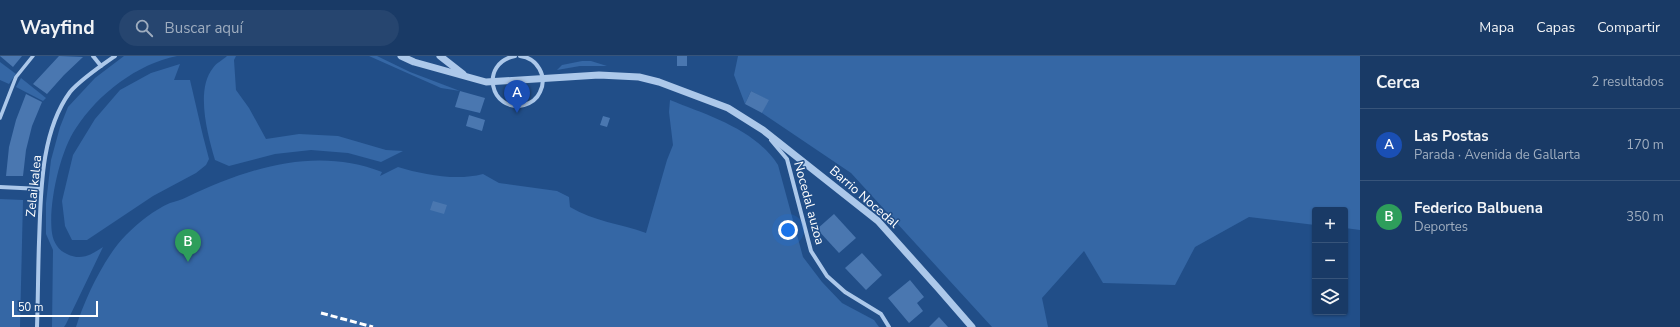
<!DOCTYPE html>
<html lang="es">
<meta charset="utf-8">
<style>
body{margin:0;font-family:"Nunito Sans",sans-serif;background:#26456f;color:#f1f3f6}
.controls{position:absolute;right:12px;bottom:12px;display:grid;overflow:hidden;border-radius:4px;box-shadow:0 1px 3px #0004}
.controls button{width:36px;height:36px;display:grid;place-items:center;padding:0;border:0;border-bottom:1px solid #37547a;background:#193a66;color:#f1f3f6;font:20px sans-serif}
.scale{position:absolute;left:12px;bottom:10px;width:86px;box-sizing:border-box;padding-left:4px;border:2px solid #fff;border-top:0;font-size:11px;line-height:14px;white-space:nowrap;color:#fff;-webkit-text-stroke:3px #214e88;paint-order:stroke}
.you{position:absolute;left:788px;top:174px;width:14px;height:14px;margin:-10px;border:3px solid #fff;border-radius:50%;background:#1a73e8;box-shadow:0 0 0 6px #1a73e833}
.badge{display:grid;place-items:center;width:26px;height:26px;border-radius:50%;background:#8c9099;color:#fff;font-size:13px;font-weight:700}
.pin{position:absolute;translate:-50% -33px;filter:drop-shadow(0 1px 2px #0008)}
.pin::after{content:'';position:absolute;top:21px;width:14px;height:12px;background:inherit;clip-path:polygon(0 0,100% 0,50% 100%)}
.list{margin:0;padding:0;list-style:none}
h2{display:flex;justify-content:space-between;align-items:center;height:52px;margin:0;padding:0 16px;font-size:17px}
h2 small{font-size:13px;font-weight:400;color:#9fadbf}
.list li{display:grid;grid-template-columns:26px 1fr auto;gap:12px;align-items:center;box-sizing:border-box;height:72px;padding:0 16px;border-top:1px solid #37547a}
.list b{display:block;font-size:15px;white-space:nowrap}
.list p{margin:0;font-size:13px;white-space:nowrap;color:#9fadbf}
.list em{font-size:13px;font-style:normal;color:#9fadbf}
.icon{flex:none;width:22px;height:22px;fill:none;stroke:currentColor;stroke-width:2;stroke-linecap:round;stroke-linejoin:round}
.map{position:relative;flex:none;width:1360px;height:271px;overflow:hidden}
header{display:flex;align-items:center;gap:24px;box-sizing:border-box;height:56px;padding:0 20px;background:#193a66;border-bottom:1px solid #37547a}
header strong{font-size:19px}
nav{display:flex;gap:22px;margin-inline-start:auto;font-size:14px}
.search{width:280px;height:36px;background:#26456f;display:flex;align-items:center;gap:10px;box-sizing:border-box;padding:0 14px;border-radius:22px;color:#9fadbf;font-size:15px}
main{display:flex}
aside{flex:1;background:#193a66}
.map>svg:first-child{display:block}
.green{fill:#3567a5}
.building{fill:#4a77b0}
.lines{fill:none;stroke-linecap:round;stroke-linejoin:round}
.pedestrian{stroke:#acc8ea;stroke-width:3.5}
.minor{stroke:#acc8ea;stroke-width:4}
.tertiary{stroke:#acc8ea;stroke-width:7}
.rail{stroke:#fff;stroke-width:3;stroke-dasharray:7 3;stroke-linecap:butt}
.labels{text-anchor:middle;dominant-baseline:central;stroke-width:3;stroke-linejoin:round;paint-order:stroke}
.street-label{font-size:13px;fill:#fff;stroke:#214e88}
</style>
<header>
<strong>Wayfind</strong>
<div class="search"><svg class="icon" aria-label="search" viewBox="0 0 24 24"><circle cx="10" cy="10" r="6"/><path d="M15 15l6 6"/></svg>Buscar aquí</div>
<nav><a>Mapa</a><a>Capas</a><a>Compartir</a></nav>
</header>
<main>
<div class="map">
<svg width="1360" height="271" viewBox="0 0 1360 271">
<rect width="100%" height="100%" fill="#214e88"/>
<!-- green -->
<g class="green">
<path d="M124,0h53c-40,8 -79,38 -101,72 -16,23 -28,77 -24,105 1,9 7,18 15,21 14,7 24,1 36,-7l-37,77 -2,3h-12l1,-77 -7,-16v-31l5,-43 9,-33 8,-20 27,-29z"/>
<path d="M227,0h9l-2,4 2,30 13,18 17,31 33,-5 39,2 48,14 17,1 -22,11 -33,-9 -37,-3 -36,4 -46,12 -14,-6c-7,-24 -20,-70 -2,-92 3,-5 10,-8 14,-12z"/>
<path d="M369,0h8l33,16 50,19 -19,-3z"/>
<path d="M738,0h622v174l-15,-2v-18h-30v15l-66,-8 -54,30 -20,38 -72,-2 -19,-32 -42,47 6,29h-56l-141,-154 -89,-60 6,-13 -17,-9 -6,13 -11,-29z"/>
<path d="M582,5h9l16,5h-27l-23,4 5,-5z"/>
<path d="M0,6l16,12 -7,10 -9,-4z"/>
<path d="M180,8l-6,16h16l13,56 6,23 -3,6 -10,8 -43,23 -66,44h-15l-7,-14 -3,-25 11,-46 22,-36 25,-29 31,-17z"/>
<path d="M21,22l25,20 -3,3 -27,-14z"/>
<path d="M670,44c37,15 85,29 108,65l25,92 19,25 20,21 32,17 5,7h-803c9,-29 29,-71 50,-92 13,-13 28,-25 44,-32 6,-2 11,-3 17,-6 61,-29 129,-51 195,-25l-2,4 18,-9c26,8 59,14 85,7l16,9 58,8 12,6 1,10c23,14 51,17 76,26l21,-73 6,-15 -4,-33z"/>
<path d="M0,143l23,1 -3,127h-20z"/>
</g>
<!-- building -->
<g class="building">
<path d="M0,0h22l-9,11z"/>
<path d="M59,0l24,1 -19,18 -17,19 -14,-10z"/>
<rect x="677" y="0" width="10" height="10"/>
<path d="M460,35l25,7 -5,15 -25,-6z"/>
<path d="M751,35l18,9 -7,13 -17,-9z"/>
<path d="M26,38l16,8 -10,24 -6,24 -3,26h-17l3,-29 7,-27z"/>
<path d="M469,59l16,5 -3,11 -16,-5z"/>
<path d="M603,60l7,2 -3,9 -7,-2z"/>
<path d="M433,145l14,4 -3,9 -14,-4z"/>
<path d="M834,158l22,24 -17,15 -22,-24z"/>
<path d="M862,197l20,22 -16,15 -21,-22z"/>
<path d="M910,224l14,17 -7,6 6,8 -14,12 -21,-25z"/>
<path d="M939,261l9,10h-19z"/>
</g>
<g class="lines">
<!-- pedestrian -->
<path class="pedestrian" d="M0,62l16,-41 17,-21"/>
<!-- minor -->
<g class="minor">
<path d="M93,0l8,10"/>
<path d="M515,0c-36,7 -25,57 9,49 7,-2 13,-6 16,-13 8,-16 -3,-34 -20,-36"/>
<path d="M771,84l16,19 24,92 16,25 18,16 36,22 8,13"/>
<path d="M0,131l41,2"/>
<path d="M37,271c1,-28 1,-57 2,-85 2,-48 1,-109 31,-150 10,-12 32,-27 45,-36"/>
</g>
<!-- tertiary -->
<g class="tertiary">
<path d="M401,0l13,6 72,20 113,-7 40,2 20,5 69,26 35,22 115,91 60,67 34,39"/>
<path d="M440,0l23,18"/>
</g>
<!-- rail -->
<path class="rail" d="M321,257l52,14"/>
</g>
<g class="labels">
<!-- street labels -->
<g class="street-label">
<text transform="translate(34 130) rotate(-84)">Zelai kalea</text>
<text transform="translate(864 141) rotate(41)">Barrio Nocedal</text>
<text transform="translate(809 147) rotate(75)">Nocedal auzoa</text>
</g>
</g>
</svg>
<div class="controls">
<button>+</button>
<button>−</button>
<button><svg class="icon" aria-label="layers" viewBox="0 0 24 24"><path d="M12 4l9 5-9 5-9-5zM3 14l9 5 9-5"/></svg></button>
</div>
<div class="scale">50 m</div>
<div class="you"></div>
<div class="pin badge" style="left:517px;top:57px;background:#1a4fb4">A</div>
<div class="pin badge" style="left:188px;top:206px;background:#2e9e5b">B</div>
</div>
<aside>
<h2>Cerca<small>2 resultados</small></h2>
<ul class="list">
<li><span class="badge" style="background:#1a4fb4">A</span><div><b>Las Postas</b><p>Parada · Avenida de Gallarta</p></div><em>170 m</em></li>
<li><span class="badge" style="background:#2e9e5b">B</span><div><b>Federico Balbuena</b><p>Deportes</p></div><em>350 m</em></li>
</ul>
</aside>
</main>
